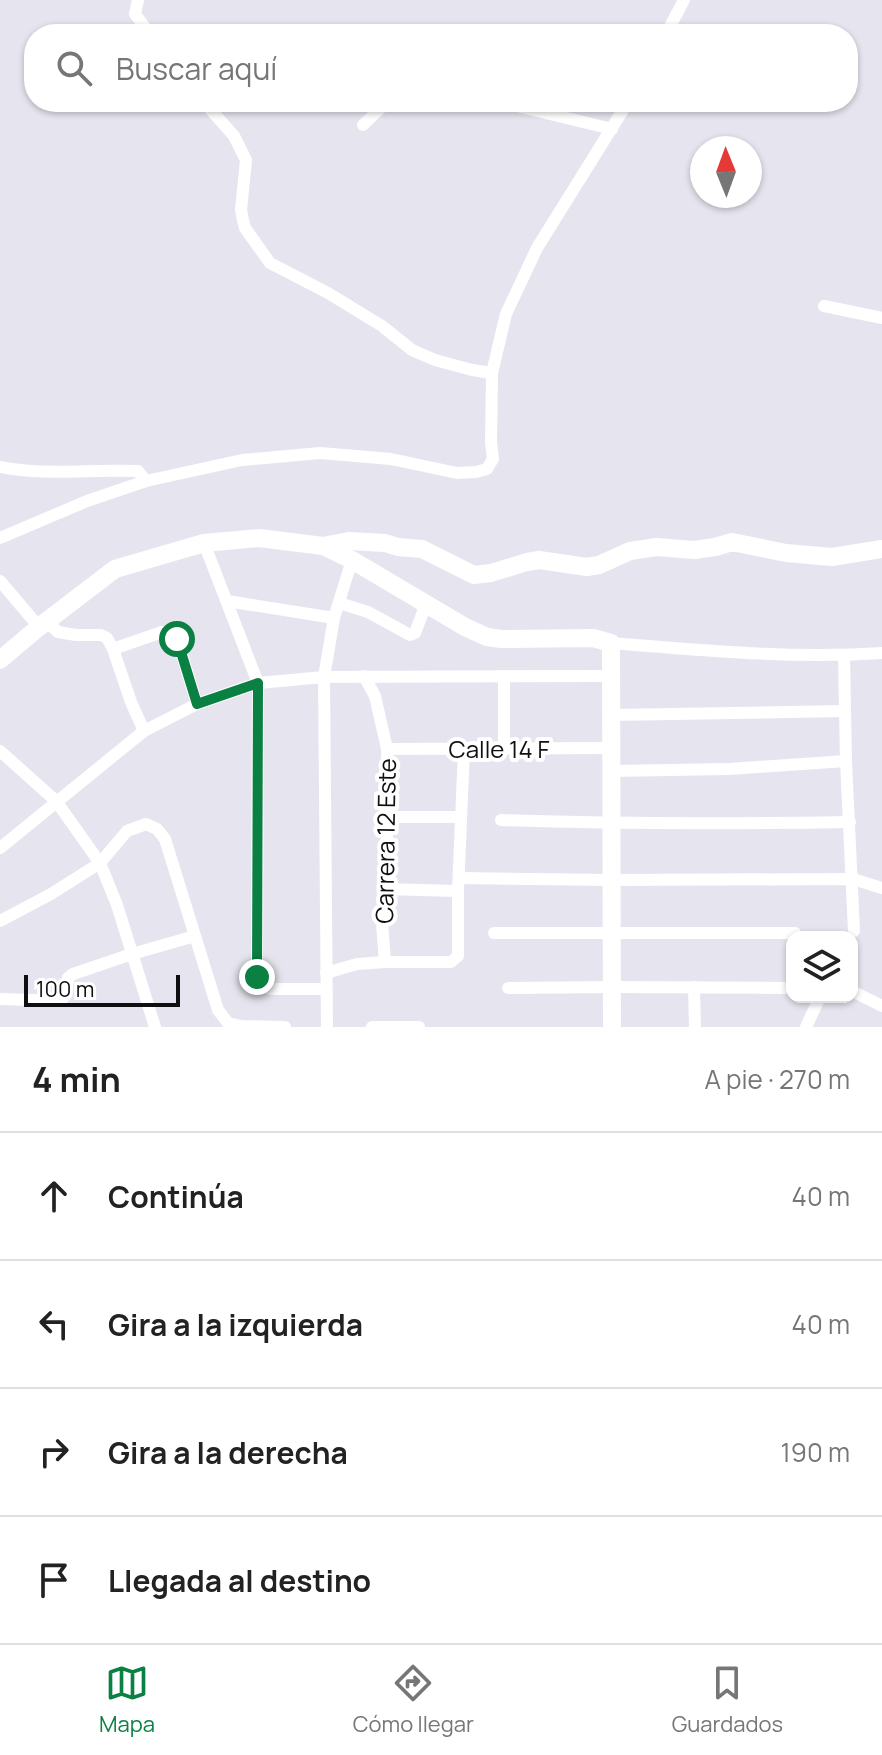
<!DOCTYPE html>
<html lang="es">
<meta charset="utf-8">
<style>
body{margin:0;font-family:Manrope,sans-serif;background:#f6f6f6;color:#222}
.controls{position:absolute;right:24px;bottom:24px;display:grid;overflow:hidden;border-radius:16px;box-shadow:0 2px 6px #0004}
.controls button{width:72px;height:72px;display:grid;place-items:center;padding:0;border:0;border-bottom:2px solid #e0e0e0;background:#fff;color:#222;font:40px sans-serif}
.compass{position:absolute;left:690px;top:136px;width:72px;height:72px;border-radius:50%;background:#fff;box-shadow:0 2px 6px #0004;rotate:359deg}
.scale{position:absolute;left:24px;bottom:20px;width:156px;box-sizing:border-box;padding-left:8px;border:4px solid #0f0f12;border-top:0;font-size:22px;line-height:28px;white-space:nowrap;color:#0f0f12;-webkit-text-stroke:6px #fff;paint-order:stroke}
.stop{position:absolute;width:24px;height:24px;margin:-18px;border:6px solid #0b8043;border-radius:50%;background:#fff}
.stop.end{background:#0b8043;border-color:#fff;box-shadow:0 2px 8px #0008}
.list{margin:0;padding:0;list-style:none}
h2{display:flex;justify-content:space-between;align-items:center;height:104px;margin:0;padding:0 32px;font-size:34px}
h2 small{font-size:26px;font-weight:400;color:#767676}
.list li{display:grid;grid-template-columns:52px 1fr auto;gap:24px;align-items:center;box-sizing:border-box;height:128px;padding:0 32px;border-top:2px solid #e0e0e0}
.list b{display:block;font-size:30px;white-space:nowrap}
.list em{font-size:26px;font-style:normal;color:#767676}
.icon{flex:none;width:44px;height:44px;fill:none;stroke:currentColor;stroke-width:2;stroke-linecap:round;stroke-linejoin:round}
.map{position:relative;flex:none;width:882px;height:1027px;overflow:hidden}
.search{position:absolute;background:#fff;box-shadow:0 2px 6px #0004;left:24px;right:24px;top:24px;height:88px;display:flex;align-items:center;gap:20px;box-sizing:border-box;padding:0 28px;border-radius:32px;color:#767676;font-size:30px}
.sheet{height:616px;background:#fff}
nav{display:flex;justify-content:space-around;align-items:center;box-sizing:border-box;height:112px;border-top:2px solid #e0e0e0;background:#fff;font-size:22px;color:#767676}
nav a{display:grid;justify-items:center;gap:4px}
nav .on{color:#0b8043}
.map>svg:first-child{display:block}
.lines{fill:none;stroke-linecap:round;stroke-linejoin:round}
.street{stroke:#fff;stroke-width:12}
.secondary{stroke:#fff;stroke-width:18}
.route{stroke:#0b8043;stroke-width:10}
.labels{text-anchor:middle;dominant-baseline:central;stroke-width:8;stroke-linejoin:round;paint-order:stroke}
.street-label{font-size:24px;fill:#0f0f12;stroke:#fff}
</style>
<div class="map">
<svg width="882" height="1027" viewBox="0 0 882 1027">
<rect width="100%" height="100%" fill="#e6e5ef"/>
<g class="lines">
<!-- street -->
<g class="street">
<path d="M138,0l-3,14 15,20"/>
<path d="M666,34l18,-34"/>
<path d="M204,102l30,34 12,24 -5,50 2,10 2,8 25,35 58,30 54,33 30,24 23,10 37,10 20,3"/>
<path d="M501,102l111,27"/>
<path d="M363,125l24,-23"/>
<path d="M824,306l58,12"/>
<path d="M0,467c45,9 92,2 138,4l8,10"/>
<path d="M0,538l87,-37 59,-20 96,-21 78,-7 71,6 66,14 19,-1 11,-3 6,-10 -2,-17 1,-69 14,-59 31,-66 91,-146"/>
<path d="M204,543l54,140 -1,294 5,10 9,2h54"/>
<path d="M0,581l39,46"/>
<path d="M227,601l107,17"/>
<path d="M339,603l29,9 42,23 5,-2 11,-29"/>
<path d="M46,621l12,11 18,3h25l6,3 6,11 49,-17h8l7,7 20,65"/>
<path d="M611,643c90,7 181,16 271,10"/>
<path d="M113,649l18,53 13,29"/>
<path d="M844,655l2,106 8,170"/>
<path d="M364,676l11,20 12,53 1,68 -6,106 3,39"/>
<path d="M504,676v72"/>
<path d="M611,715l234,-4"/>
<path d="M387,749l224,-1"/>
<path d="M0,751l56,50 44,62 17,42 38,122"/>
<path d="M611,771l118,-2 117,-8"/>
<path d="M388,817h73"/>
<path d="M501,820c116,4 232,4 349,2"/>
<path d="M0,848l144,-117 53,-27 61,-21 66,-6 287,-1"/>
<path d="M459,878l152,2 242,-1 29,9"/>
<path d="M385,889l73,2"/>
<path d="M0,921l51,-27 49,-31 27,-32 19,-7 11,5 8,10 53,171 10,13 13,3 44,1"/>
<path d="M494,933h301"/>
<path d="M326,973l31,-9 28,-2h66l7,-6v-65l6,-142"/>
<path d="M694,987l1,40"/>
<path d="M508,988l104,-1 180,1"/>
<path d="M852,991l30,15"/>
<path d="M0,999l58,2c13,-7 8,-10 10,-23l5,-4 59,-20 63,-18"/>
<path d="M327,1027l-3,-350 10,-59 18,-58"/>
<path d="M372,1027h47"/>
<path d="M806,1027l14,-30"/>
</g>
<!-- secondary -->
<g class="secondary">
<path d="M323,546l26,-5 36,2 13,4 24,2 52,26 17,-2 36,-11 12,-2 48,7 12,-2 31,-14 27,-4 37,3 21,-3 17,-5 54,11 46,4 50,-8"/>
<path d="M0,660l39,-33 76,-58 89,-26 55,-5 64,8 29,14 113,67 22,10 14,2 92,-1 18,5 1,384"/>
</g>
</g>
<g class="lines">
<!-- route -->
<path class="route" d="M177,639l20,65 61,-21 -1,294"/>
</g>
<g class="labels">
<!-- street labels -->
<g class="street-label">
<text x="499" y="748">Calle 14 F</text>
<text transform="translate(385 841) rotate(-89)">Carrera 12 Este</text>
</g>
</g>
</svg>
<div class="controls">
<button><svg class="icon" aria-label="layers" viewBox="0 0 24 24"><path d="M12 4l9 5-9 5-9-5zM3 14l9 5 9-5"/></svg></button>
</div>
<svg class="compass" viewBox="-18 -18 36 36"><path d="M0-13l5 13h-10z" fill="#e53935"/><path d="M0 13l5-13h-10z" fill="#767676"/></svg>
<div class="scale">100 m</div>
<div class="stop" style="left:177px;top:639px"></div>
<div class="stop end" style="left:257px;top:977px"></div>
<div class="search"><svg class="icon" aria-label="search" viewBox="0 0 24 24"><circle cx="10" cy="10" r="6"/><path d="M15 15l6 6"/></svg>Buscar aquí</div>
</div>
<section class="sheet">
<h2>4 min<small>A pie · 270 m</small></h2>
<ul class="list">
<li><svg class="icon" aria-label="ahead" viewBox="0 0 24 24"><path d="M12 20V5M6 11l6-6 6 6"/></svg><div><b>Continúa</b></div><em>40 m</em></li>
<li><svg class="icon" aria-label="left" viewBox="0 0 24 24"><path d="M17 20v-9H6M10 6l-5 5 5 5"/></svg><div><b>Gira a la izquierda</b></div><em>40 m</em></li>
<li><svg class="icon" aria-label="right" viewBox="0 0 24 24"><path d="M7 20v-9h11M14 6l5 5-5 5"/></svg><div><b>Gira a la derecha</b></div><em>190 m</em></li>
<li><svg class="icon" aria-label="arrive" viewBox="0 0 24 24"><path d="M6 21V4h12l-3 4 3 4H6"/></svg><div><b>Llegada al destino</b></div></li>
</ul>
</section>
<nav>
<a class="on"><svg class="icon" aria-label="map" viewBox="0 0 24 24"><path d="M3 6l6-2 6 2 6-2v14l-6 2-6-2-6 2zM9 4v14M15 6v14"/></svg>Mapa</a>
<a><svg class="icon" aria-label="directions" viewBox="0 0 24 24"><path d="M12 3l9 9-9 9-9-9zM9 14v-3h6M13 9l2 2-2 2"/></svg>Cómo llegar</a>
<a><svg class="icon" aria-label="saved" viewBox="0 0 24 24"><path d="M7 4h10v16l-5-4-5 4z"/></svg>Guardados</a>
</nav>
